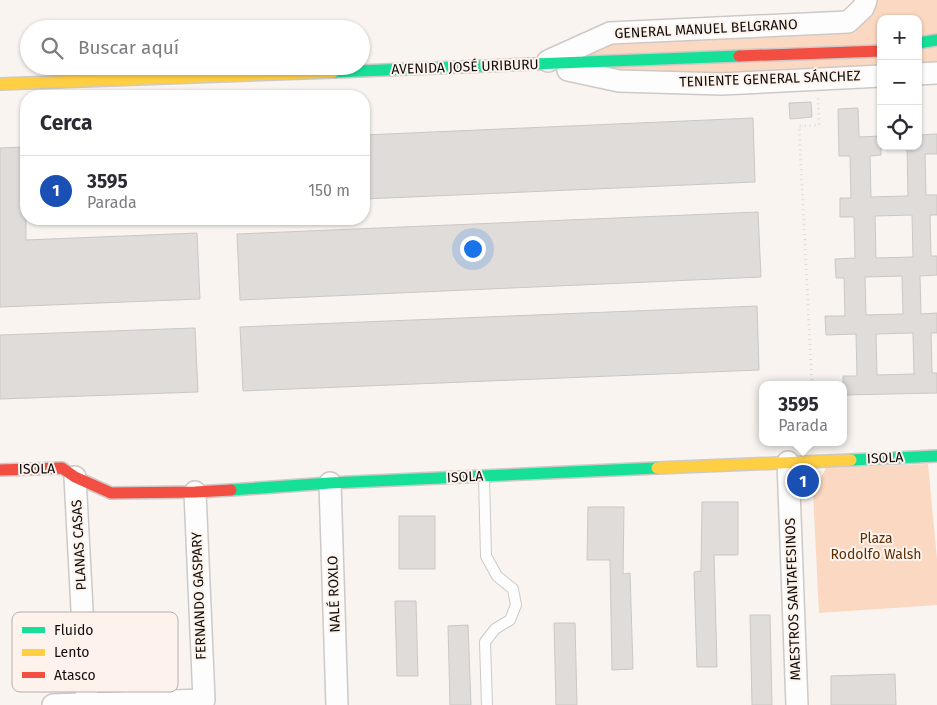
<!DOCTYPE html>
<html lang="es">
<meta charset="utf-8">
<style>
body{margin:0;font-family:"Fira Sans",sans-serif;background:#f2f2f3;color:#2b2b33}
.controls{position:absolute;right:15px;top:15px;display:grid;overflow:hidden;border-radius:10px;box-shadow:0 1px 4px #0004}
.controls button{width:45px;height:45px;display:grid;place-items:center;padding:0;border:0;border-bottom:1px solid #e1e1e2;background:#fff;color:#2b2b33;font:25px sans-serif}
.you{position:absolute;left:472px;top:248px;width:18px;height:18px;margin:-12px;border:4px solid #fff;border-radius:50%;background:#1a73e8;box-shadow:0 0 0 8px #1a73e833}
.badge{display:grid;place-items:center;width:32px;height:32px;border-radius:50%;background:#ea580c;color:#fff;font-size:16px;font-weight:700}
.pin{position:absolute;translate:-50% -50%;border:2px solid #fff;box-shadow:0 1px 5px #0006}
.popup{position:absolute;left:759px;top:381px;width:88px;height:65px;box-sizing:border-box;display:grid;place-content:center;border-radius:10px;background:#fff;filter:drop-shadow(0 1px 4px #0005);font-size:16px;white-space:nowrap;color:#7c7c81}
.popup b{font-size:19px;color:#2b2b33}
.popup::after{content:'';position:absolute;left:50%;top:100%;margin-left:-10px;border:10px solid transparent;border-top-color:#fff}
.list{margin:0;padding:0;list-style:none}
h2{display:flex;justify-content:space-between;align-items:center;height:65px;margin:0;padding:0 20px;font-size:21px}
h2 small{font-size:16px;font-weight:400;color:#7c7c81}
.list li{display:grid;grid-template-columns:32px 1fr auto;gap:15px;align-items:center;box-sizing:border-box;height:70px;padding:0 20px;border-top:1px solid #e1e1e2}
.list b{display:block;font-size:19px;white-space:nowrap}
.list p{margin:0;font-size:16px;white-space:nowrap;color:#7c7c81}
.list em{font-size:16px;font-style:normal;color:#7c7c81}
.icon{flex:none;width:28px;height:28px;fill:none;stroke:currentColor;stroke-width:2;stroke-linecap:round;stroke-linejoin:round}
.map{position:relative;flex:none;width:937px;height:705px;overflow:hidden}
.search{position:absolute;background:#fff;box-shadow:0 1px 4px #0004;left:20px;top:20px;width:350px;height:55px;display:flex;align-items:center;gap:12px;box-sizing:border-box;padding:0 18px;border-radius:28px;color:#7c7c81;font-size:19px}
.panel{position:absolute;background:#fff;box-shadow:0 1px 4px #0004;left:20px;top:90px;width:350px;height:135px;border-radius:20px}
.map>svg:first-child{display:block}
.green{fill:#fad8c1}
.building{fill:#e0dcd9;stroke:#cbc7c4;fill-rule:evenodd}
.lines{fill:none;stroke-linecap:round;stroke-linejoin:round}
.lane-casing{stroke:#cec9c6;stroke-width:12}
.street-casing{stroke:#cec9c6;stroke-width:24}
.fast-casing{stroke:#cec9c6;stroke-width:14}
.slow-casing{stroke:#cec9c6;stroke-width:14}
.jam-casing{stroke:#cec9c6;stroke-width:14}
.path{stroke:#dddbda;stroke-width:3;stroke-dasharray:1 4;stroke-linecap:butt}
.lane{stroke:#fefdfd;stroke-width:10}
.street{stroke:#fefdfd;stroke-width:21}
.fast{stroke:#16e098;stroke-width:11}
.slow{stroke:#ffcf43;stroke-width:11}
.jam{stroke:#f24e42;stroke-width:11}
.labels{text-anchor:middle;dominant-baseline:central;stroke-width:4;stroke-linejoin:round;paint-order:stroke}
.street-label{font-size:14px;fill:#0f0c0a;stroke:#fdf3ec}
.park-label{font-size:14px;fill:#5b2f08;stroke:#fdf3ec}
.key{fill:#fdf3ec;stroke:#b6aea8;stroke-width:1}
.key-label{font-size:14px;fill:#0f0c0a}
</style>
<div class="map">
<svg width="937" height="705" viewBox="0 0 937 705">
<rect width="100%" height="100%" fill="#f9f4f0"/>
<!-- green -->
<g class="green">
<path d="M866,0h71v73l-19,1v-55h-37v57l-159,8 -181,-20 69,-31 238,-11z"/>
<path d="M928,464l9,95v46l-118,8 -6,-121 13,-24z"/>
</g>
<!-- building -->
<g class="building">
<path d="M811,102l1,15 -22,2 -1,-16z"/>
<path d="M858,108l1,29 22,-1v19l-11,1 1,41 37,-1 -1,-50h11v-11l19,-1v20h-12l1,41h11v20h-7l1,41h6v19l-17,1 1,38 16,-1v20h-6l1,40h5v20l-94,2v-19h14l-1,-42 -30,1 -1,-19h20l-1,-38h-8l-1,-19 20,-1 -1,-41h-14v-19h11l-1,-42h-11l-1,-47zM912,215l1,42 -37,1 -1,-42zM902,276l1,38 -37,1 -1,-38zM913,333l1,41 -37,1 -1,-41z"/>
<path d="M753,118l2,64 -391,17v-64z"/>
<path d="M26,147v93l171,-7 3,66 -200,8v-159z"/>
<path d="M758,212l3,65 -521,23 -3,-66z"/>
<path d="M757,306l2,64 -516,21 -3,-64z"/>
<path d="M195,328l3,64 -198,7v-64z"/>
<path d="M702,502h36v53h-24l3,112h-20l-3,-95 7,-1z"/>
<path d="M588,507h36l-1,67 7,-1 3,96 -21,1 -2,-110h-23z"/>
<rect x="399" y="516" width="36" height="53"/>
<path d="M395,601h21l2,75h-21z"/>
<path d="M750,615h20l2,90h-20z"/>
<path d="M554,623h21l2,82h-21z"/>
<path d="M468,625l3,80h-21l-2,-79z"/>
<path d="M895,674l1,31h-65v-29z"/>
</g>
<g class="lines">
<defs>
<path id="lane" d="M484,477l2,79 11,20 16,13 3,16 -6,15 -15,9 -10,13 2,63"/>
<g id="street">
<path d="M548,61l62,-28 238,-11 15,-14 3,-8"/>
<path d="M568,70l51,11 103,3 159,-8"/>
<path d="M918,74l19,-1"/>
<path d="M788,462l9,243"/>
<path d="M75,477l12,227"/>
<path d="M330,483l7,222"/>
<path d="M53,705l151,-5 -9,-208"/>
</g>
<g id="fast">
<path d="M918,43l19,-3"/>
<path d="M333,72l406,-16"/>
<path d="M851,460l86,-4"/>
<path d="M231,490l99,-7 327,-15"/>
</g>
<g id="slow">
<path d="M0,84l333,-12"/>
<path d="M657,468l194,-8"/>
</g>
<g id="jam">
<path d="M739,56l142,-5"/>
<path d="M0,470l62,-2 13,9 36,16 84,-1 36,-2"/>
</g>
</defs>
<!-- lane casing -->
<use href="#lane" class="lane-casing"/>
<!-- street casing -->
<use href="#street" class="street-casing"/>
<!-- fast casing -->
<use href="#fast" class="fast-casing"/>
<!-- slow casing -->
<use href="#slow" class="slow-casing"/>
<!-- jam casing -->
<use href="#jam" class="jam-casing"/>
<!-- path -->
<path class="path" d="M812,385l-13,-259 20,-1 -1,-28"/>
<!-- lane -->
<use href="#lane" class="lane"/>
<!-- street -->
<use href="#street" class="street"/>
<!-- fast -->
<use href="#fast" class="fast"/>
<!-- slow -->
<use href="#slow" class="slow"/>
<!-- jam -->
<use href="#jam" class="jam"/>
</g>
<g class="labels">
<!-- street labels -->
<g class="street-label">
<text transform="translate(706 29) rotate(-3)">GENERAL MANUEL BELGRANO</text>
<text transform="translate(465 67) rotate(-2)">AVENIDA JOSÉ URIBURU</text>
<text transform="translate(770 79) rotate(-2)">TENIENTE GENERAL SÁNCHEZ</text>
<text transform="translate(885 458) rotate(-3)">ISOLA</text>
<text transform="translate(37 469) rotate(-1)">ISOLA</text>
<text transform="translate(465 477) rotate(-3)">ISOLA</text>
<text transform="translate(79 545) rotate(-93)">PLANAS CASAS</text>
<text transform="translate(334 594) rotate(-92)">NALÉ ROXLO</text>
<text transform="translate(199 596) rotate(-92)">FERNANDO GASPARY</text>
<text transform="translate(793 599) rotate(-92)">MAESTROS SANTAFESINOS</text>
</g>
<!-- park labels -->
<g class="park-label">
<text x="876" y="538">Plaza<tspan x="876" dy="16">Rodolfo Walsh</tspan></text>
</g>
</g>
<!-- legend -->
<rect x="12" y="612" width="166" height="80" rx="8" class="key"/>
<rect x="22" y="627" width="23" height="6" fill="#16e098"/>
<rect x="22" y="649" width="23" height="7" fill="#ffcf43"/>
<rect x="22" y="672" width="23" height="6" fill="#f24e42"/>
<g class="key-label">
<text x="54" y="635">Fluido</text>
<text x="54" y="657">Lento</text>
<text x="54" y="680">Atasco</text>
</g>
</svg>
<div class="controls">
<button>+</button>
<button>−</button>
<button><svg class="icon" aria-label="locate" viewBox="0 0 24 24"><circle cx="12" cy="12" r="6"/><path d="M12 2v4M12 18v4M2 12h4M18 12h4"/></svg></button>
</div>
<div class="you"></div>
<div class="pin badge" style="left:803px;top:481px;background:#1a4fb4">1</div>
<div class="popup"><b>3595</b>Parada</div>
<div class="search"><svg class="icon" aria-label="search" viewBox="0 0 24 24"><circle cx="10" cy="10" r="6"/><path d="M15 15l6 6"/></svg>Buscar aquí</div>
<section class="panel">
<h2>Cerca<small></small></h2>
<ul class="list">
<li><span class="badge" style="background:#1a4fb4">1</span><div><b>3595</b><p>Parada</p></div><em>150 m</em></li>
</ul>
</section>
</div>
